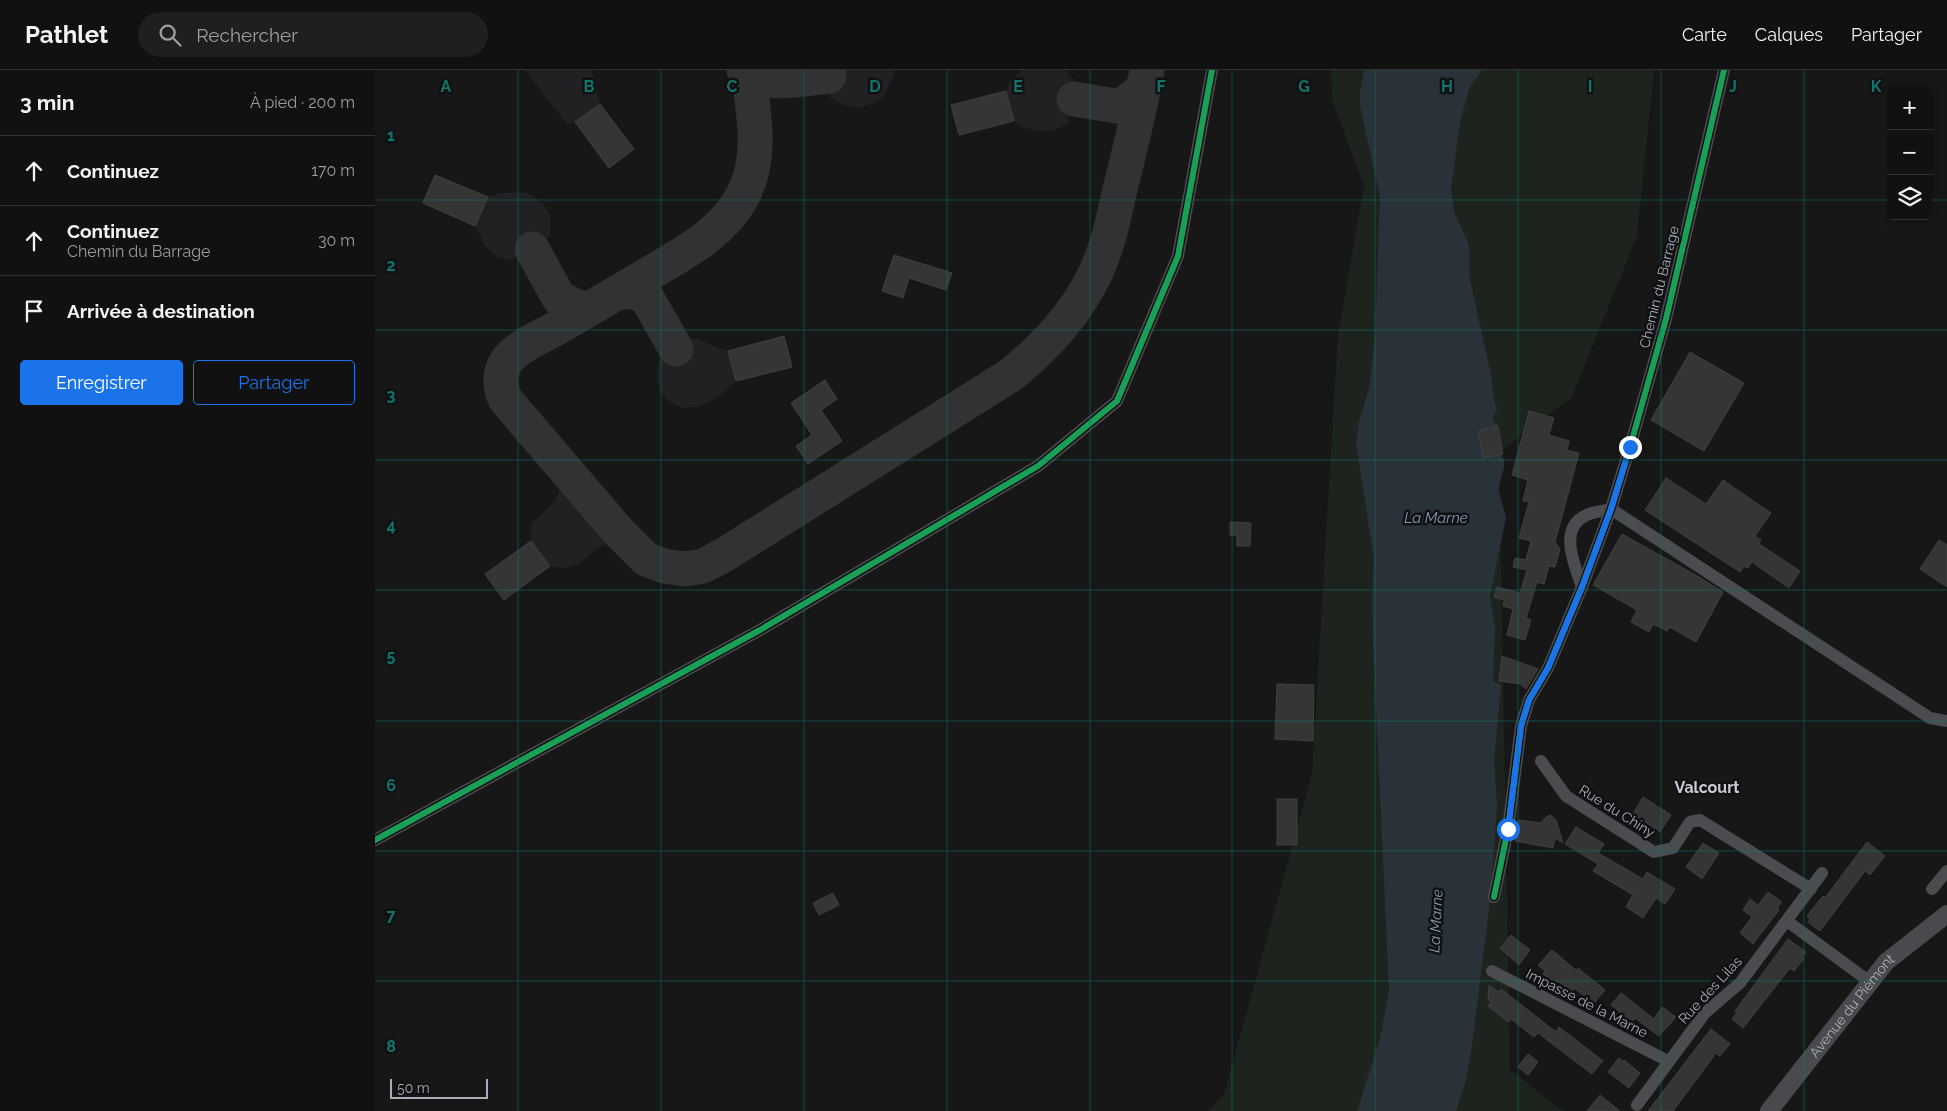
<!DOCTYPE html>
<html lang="fr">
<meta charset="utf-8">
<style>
body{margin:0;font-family:Raleway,sans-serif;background:#1e1f1f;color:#f1f3f6}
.controls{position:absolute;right:15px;top:15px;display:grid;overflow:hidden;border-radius:5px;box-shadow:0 2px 8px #0003}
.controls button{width:45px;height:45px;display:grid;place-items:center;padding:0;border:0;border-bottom:1px solid #303131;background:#111;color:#f1f3f6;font:25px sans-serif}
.scale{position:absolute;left:15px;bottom:12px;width:98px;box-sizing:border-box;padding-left:5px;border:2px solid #a8adb8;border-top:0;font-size:14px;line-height:18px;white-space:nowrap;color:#a8adb8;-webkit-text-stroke:4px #111113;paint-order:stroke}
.stop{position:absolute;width:15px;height:15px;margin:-11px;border:4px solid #1a73e8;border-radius:50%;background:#fff}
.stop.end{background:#1a73e8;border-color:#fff;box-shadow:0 1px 5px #0008}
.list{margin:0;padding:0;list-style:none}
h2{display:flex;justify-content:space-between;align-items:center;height:65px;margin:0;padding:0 20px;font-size:21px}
h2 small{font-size:16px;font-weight:400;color:#9c9d9f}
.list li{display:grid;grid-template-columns:32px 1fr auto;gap:15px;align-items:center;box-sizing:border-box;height:70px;padding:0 20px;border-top:1px solid #303131}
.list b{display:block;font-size:19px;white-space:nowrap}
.list p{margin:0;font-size:16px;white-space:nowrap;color:#9c9d9f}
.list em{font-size:16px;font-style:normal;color:#9c9d9f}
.actions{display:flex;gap:10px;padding:15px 20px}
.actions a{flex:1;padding:11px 0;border:1px solid #1a73e8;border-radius:5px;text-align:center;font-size:18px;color:#1a73e8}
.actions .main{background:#1a73e8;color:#fff}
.icon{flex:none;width:28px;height:28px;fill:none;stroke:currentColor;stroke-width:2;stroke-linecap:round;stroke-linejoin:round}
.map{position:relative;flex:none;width:1572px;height:1041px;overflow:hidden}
header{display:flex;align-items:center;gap:30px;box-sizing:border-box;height:70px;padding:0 25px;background:#111;border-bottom:1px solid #303131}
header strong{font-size:24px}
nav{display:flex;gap:28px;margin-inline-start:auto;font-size:18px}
.search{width:350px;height:45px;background:#1e1f1f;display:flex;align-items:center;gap:12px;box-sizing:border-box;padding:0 18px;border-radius:28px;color:#9c9d9f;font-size:19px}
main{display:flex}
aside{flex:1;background:#111}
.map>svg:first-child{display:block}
.built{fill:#212123}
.green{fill:#1d241e}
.water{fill:#2a3239}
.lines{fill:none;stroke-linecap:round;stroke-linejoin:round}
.taxiway{stroke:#313233;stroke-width:35}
.building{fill:#353536;stroke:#3f4043}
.minor{stroke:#4b4c50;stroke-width:12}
.secondary{stroke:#4a4a4e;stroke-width:18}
.cycleway-casing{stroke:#111113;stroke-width:9}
.cycleway{stroke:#1a9f57;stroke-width:6}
.route{stroke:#1a73e8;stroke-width:6}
.grid{fill:none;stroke:#0f766e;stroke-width:1;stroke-opacity:0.55}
.labels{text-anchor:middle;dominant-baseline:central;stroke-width:5;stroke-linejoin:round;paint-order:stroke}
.street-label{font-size:14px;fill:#a8adb8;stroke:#111113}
.water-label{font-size:15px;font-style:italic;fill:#7f9bb3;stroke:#111113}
.quarter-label{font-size:16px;font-weight:bold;fill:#c9ccd4;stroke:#111113}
.grid-label{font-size:16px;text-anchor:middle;font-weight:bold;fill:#0f766e;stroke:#111113;stroke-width:5;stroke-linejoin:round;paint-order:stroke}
</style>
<header>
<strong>Pathlet</strong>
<div class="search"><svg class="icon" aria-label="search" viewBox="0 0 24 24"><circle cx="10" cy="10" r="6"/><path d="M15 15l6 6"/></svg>Rechercher</div>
<nav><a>Carte</a><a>Calques</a><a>Partager</a></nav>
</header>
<main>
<aside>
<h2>3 min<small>À pied · 200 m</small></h2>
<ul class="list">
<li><svg class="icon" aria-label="ahead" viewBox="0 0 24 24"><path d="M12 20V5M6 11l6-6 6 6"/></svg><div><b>Continuez</b></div><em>170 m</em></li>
<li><svg class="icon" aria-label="ahead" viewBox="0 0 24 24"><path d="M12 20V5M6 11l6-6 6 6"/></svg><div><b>Continuez</b><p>Chemin du Barrage</p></div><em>30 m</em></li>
<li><svg class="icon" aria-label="arrive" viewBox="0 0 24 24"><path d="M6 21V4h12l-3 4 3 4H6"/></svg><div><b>Arrivée à destination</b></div></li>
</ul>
<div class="actions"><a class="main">Enregistrer</a><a>Partager</a></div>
</aside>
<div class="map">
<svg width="1572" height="1041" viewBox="0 0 1572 1041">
<rect width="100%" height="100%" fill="#171717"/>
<!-- built -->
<g class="built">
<path d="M150,0h67l8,34 -25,18 -8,2z"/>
<path d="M453,0h66v3l-5,13 -7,12 -12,7 -13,3 -13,-3 -14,-7z"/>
<path d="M647,0h43l9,10 -6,43 -13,7 -15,1 -16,-3 -10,-7 -8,-30 3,-9z"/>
<path d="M150,122l18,11 7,14v20l-18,12 -23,11 -12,-3 -11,-10 -11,-21 13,-29 13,-4z"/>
<path d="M319,268l34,13 8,30 -19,17 -18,9 -17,1 -12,-5 -10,-12 -3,-13 2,-19z"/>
<path d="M188,412l55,63 -12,-1 -11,6 -17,15 -15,3 -13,-2 -19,-25v-7l1,-11 23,-22z"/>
</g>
<!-- green -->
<path class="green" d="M956,0h323l-17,166 -65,161 -73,55 11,618 53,41h-355l16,-16 88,-321 26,-439 26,-149 -32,-87z"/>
<!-- water -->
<path class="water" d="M989,0h118l-12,16 -10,36 -9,68 3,22 15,33v30l22,100 3,24 3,10 -4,8 1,6h3l1,3 -20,5 5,26 18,-3 3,6v8l-6,21 8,28 -16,79 5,30 -2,55 8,4 -7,77 3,44 -6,88 -19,152 -6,34 -10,31h-99l23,-72 9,-50 -16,-348 -1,-44 2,-37 -18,-118 3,-21 10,-32 6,-50 5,-142 -20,-92v-12z"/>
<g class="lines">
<!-- taxiway -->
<g class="taxiway">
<path d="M369,0c26,18 56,9 85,6"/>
<path d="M373,0c5,42 16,87 -6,127 -20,37 -60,57 -95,78 -30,18 -61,36 -92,54 -14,8 -33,15 -45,28 -11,11 -11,29 -5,42l112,131 29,29 18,7 21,3 18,-3 21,-11 288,-181c35,-29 64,-60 84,-102 12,-26 18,-55 24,-83 10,-40 20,-79 27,-119"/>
<path d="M699,29l42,7 10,-3 18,-15"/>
<path d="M157,179l27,49 20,10h11"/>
<path d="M244,222h16l12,6 29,51"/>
</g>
</g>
<!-- building -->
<g class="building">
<path d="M631,21l8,30 -55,14 -8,-30z"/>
<path d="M225,34l34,45 -25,19 -34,-46z"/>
<path d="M60,105l53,22 -13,29 -52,-23z"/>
<path d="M519,185l58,18 -6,17 -37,-12 -6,20 -21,-7z"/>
<path d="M409,266l8,31 -56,14 -8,-30z"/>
<path d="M1315,282l54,31 -40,68 -53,-31z"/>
<path d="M450,310l12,19 -16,11 21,31 -34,23 -12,-18 16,-11 -21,-32z"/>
<path d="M1154,341l25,7 -5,17 20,6 -2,9 12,3 -24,89 5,7 -5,18 -6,-1 -5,18 -7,-2 -11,36 5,2 -6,20 -18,-5 6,-26 -10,-3 1,-6 -10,-3 3,-10 23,6 7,-23 -14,-3 2,-9 11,2 5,-19 -12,-3 10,-36 -6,-1 5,-21 -16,-5z"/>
<path d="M1123,356l5,28 -20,4 -5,-27z"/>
<path d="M1291,408l40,26 17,-24 48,33 -16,23 6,4 -2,4 41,27 -11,17 -37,-26 -4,6 -4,-2 -4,6 -95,-62z"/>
<path d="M855,452l21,1 -1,23h-13v-11h-7z"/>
<path d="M1247,464l77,43 24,15 -27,50 -26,-15 -3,4 -14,-7 -4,8 -18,-10 6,-12 -44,-25z"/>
<path d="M1564,470l8,5v42l-27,-18z"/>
<path d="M156,471l19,25 -46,34 -19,-26z"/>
<path d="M1127,586l36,13 -12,20 -6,-5 -21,-3z"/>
<path d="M902,614l37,1 -1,56 -38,-2z"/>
<path d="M1268,727l28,18 -11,17 -27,-18z"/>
<rect x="902" y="729" width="20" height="46"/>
<path d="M1175,745l6,5 7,23 -8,-5 -2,10 -38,-7 4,-21 22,3 5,-6z"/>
<path d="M1201,757l28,17 -6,9 45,26 4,-7 28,17 -10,15 -9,-6 -13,20 -17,-11 7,-12 -40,-24 5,-7 -33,-20z"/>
<path d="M1492,772l18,14 -15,19 -5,-4 -45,60 -12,-9 2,-3 -3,-3 16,-20 2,2z"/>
<path d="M1328,773l16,10 -17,26 -16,-12z"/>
<path d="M1393,822l14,10 -5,6 2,2 -26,34 -13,-11 12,-16 -9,-7 7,-11 8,6z"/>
<path d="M458,823l6,12 -20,10 -6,-12z"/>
<path d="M1136,865l19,15 -11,15 -19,-17z"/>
<path d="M1413,869l18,13 -4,5 2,2 -10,12 -4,-3 -47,60 -11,-9 5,-7 -2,-1z"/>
<path d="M1177,880l25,21 1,-3 27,22 -11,13 -20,-15 -2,3 -14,-10 -2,3 -13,-10 2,-3 -7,-6z"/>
<path d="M1114,915l9,7 3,-3 55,43 3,-5 44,34 -11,13 -54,-41 -4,4 -23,-18 -3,3 -20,-16 3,-4 -3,-3z"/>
<path d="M1246,923l33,26 8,-12 14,10 -17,19 -24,-18 -3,4 -21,-17z"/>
<path d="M1336,959l19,15 -10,12 -4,-3 -43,58h-25z"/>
<path d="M1153,984l10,8 -10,13 -10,-8z"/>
<path d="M1244,988l4,4 1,-2 16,13 -11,15 -21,-16z"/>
<path d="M1225,1025l20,16h-33z"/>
</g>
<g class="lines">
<!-- minor -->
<g class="minor">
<path d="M1207,517c-7,-21 -24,-58 3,-71 8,-5 17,-4 26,-7l319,209 17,3"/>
<path d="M1166,691l25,35 88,56 19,-4 17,-26 10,-2 111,69"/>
<path d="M0,770l385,-210 278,-164 79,-65 61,-145 34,-186"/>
<path d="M1557,819l15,-18"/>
<path d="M1119,827l14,-68 13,-103 8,-26 19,-32 34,-81 29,-78 19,-62 36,-128 58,-249"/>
<path d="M1412,851l83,61"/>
<path d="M1117,901l176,90"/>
<path d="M1262,1035l68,-92 35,-30 82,-110"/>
</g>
<!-- secondary -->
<path class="secondary" id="s1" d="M1394,1041l117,-149 61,-48"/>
<defs>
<g id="cycleway">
<path d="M0,770l385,-210 278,-164 79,-65 61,-145 34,-186"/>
<path d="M1119,827l14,-68 13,-103 8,-26 19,-32 34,-81 29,-78 19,-62 36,-128 58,-249"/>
</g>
</defs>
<!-- cycleway casing -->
<use href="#cycleway" class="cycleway-casing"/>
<!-- cycleway -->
<use href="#cycleway" class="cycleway"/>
</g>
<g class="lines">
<!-- route -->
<path class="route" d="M1133,759l13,-103 8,-26 19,-32 34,-81 29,-78 19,-62"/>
</g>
<!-- grid -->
<path class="grid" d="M143,0v1041M286,0v1041M429,0v1041M572,0v1041M715,0v1041M857,0v1041M1000,0v1041M1143,0v1041M1286,0v1041M1429,0v1041M0,130h1516M1553,130h19M0,260h1572M0,390h1572M0,520h1572M0,651h1572M0,781h1572M0,911h1572"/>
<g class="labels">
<!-- street labels -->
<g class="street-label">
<text transform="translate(1284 217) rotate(-76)">Chemin du Barrage</text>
<text transform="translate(1242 741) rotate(32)">Rue du Chiny</text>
<text transform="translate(1335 920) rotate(-47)">Rue des Lilas</text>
<text transform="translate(1212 933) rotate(27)">Impasse de la Marne</text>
<text stroke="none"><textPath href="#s1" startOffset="134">Avenue du Piémont</textPath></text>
</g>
<!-- water labels -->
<g class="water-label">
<text x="1061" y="448">La Marne</text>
<text transform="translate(1061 851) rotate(-87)">La Marne</text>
</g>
<!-- quarter labels -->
<g class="quarter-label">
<text x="1332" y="717">Valcourt</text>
</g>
</g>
<g class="grid-label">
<text x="71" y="22">A</text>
<text x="214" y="22">B</text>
<text x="357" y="22">C</text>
<text x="500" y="22">D</text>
<text x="643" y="22">E</text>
<text x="786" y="22">F</text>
<text x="929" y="22">G</text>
<text x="1072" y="22">H</text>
<text x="1215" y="22">I</text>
<text x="1358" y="22">J</text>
<text x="1501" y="22">K</text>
<text x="16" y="71">1</text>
<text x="16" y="201">2</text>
<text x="16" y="331">3</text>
<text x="16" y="461">4</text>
<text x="16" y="591">5</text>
<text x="16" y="721">6</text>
<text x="16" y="851">7</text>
<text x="16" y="982">8</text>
</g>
</svg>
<div class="controls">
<button>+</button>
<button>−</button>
<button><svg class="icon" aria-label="layers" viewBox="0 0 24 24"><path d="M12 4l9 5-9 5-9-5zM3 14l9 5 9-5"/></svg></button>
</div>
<div class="scale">50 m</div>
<div class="stop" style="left:1133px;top:759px"></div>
<div class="stop end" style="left:1255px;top:377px"></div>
</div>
</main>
